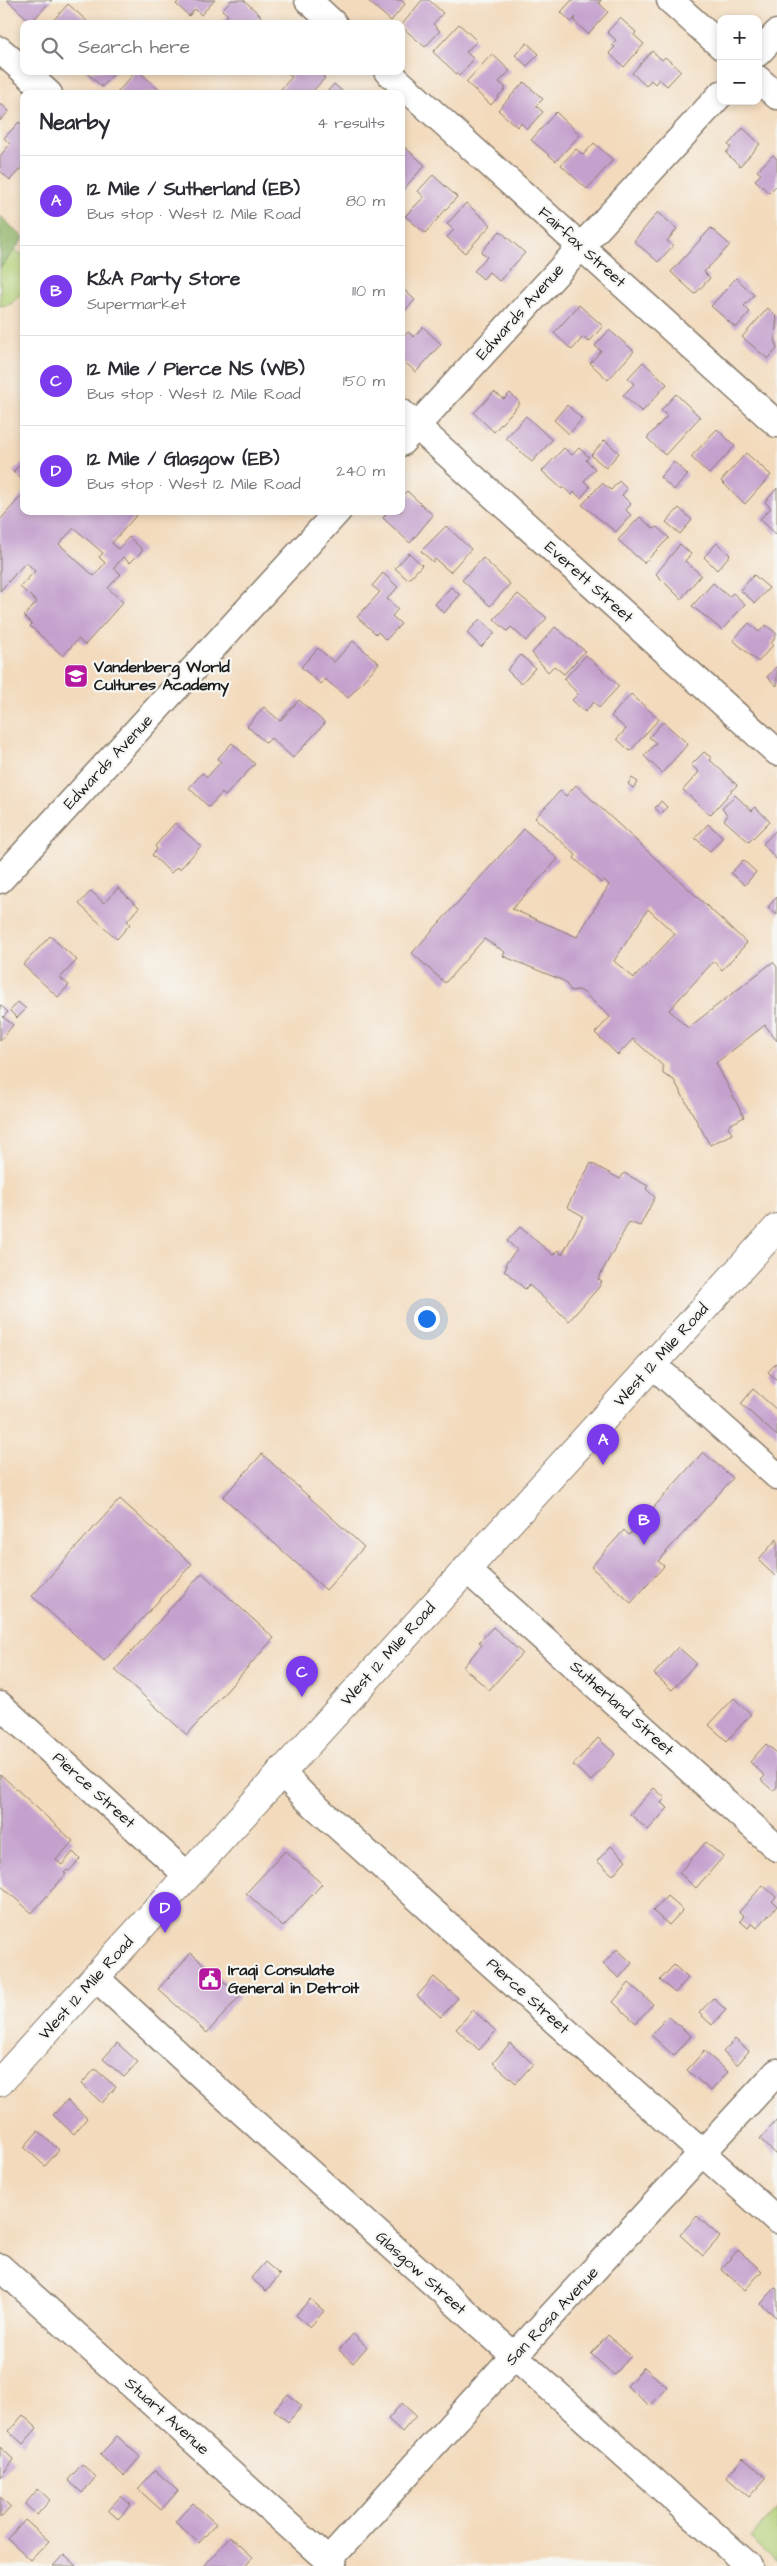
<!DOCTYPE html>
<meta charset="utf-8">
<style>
body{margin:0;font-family:"Architects Daughter",sans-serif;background:#f2f2f3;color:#2b2b33}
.controls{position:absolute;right:15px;top:15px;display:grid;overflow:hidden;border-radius:10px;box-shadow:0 2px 8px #0003}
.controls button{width:45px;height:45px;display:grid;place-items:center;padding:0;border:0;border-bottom:1px solid #e1e1e2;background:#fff;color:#2b2b33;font:25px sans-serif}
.you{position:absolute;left:426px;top:1318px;width:18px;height:18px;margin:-12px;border:4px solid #fff;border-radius:50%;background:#1a73e8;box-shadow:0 0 0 8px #1a73e833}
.badge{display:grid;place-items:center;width:32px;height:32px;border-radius:50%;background:#7c3aed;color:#fff;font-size:16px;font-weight:700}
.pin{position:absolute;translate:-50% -41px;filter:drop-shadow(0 1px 2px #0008)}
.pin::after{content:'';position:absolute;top:26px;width:18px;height:15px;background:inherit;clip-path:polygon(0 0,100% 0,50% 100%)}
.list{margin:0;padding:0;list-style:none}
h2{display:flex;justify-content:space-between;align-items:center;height:65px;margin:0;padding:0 20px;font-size:21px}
h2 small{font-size:16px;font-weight:400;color:#7c7c81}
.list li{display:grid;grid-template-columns:32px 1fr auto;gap:15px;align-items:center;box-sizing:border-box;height:90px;padding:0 20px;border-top:1px solid #e1e1e2}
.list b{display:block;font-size:19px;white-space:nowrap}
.list p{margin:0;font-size:16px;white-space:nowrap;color:#7c7c81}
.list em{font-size:16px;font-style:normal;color:#7c7c81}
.icon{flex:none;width:28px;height:28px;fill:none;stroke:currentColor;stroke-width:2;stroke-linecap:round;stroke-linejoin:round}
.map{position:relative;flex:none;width:777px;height:2566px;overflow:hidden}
.search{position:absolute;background:#fff;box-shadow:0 2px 8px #0003;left:20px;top:20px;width:385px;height:55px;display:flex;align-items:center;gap:12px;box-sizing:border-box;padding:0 18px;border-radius:10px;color:#7c7c81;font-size:19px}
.panel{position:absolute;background:#fff;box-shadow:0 2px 8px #0003;left:20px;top:90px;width:385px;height:425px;border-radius:10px}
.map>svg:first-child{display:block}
.green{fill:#b4d077;stroke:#68764a}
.forest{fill:#8fb268;stroke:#566742}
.building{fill:#c4a0cd;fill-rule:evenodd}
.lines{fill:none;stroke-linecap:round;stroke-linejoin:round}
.minor-casing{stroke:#887b6c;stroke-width:29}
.major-casing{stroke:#887b6c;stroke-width:30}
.minor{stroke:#fff;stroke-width:26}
.major{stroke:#fff;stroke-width:28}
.labels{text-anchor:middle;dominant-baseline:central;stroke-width:4.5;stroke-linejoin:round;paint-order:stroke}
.street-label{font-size:16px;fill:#1c1c1c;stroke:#f6f6f2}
.poi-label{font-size:16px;font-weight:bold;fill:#1c1c1c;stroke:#f6f6f2;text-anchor:start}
</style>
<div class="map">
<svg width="777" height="2566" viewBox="0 0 777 2566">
<rect width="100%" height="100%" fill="#f6f6f2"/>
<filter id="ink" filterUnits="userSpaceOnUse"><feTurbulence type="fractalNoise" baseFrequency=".02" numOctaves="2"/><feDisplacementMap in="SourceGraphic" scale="10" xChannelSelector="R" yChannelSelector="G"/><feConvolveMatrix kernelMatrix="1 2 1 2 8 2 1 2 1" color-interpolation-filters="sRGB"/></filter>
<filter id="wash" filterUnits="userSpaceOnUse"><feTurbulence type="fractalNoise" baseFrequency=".0096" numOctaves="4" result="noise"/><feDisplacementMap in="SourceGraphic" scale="20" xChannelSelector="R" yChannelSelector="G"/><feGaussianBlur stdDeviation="1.12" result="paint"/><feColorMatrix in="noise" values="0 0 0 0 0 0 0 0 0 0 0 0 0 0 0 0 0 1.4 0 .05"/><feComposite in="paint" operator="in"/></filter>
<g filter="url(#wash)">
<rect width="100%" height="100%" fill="#f3dabc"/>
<!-- green -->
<g class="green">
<path d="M14,251l10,4v35l-13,14 -11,2v-38z"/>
<path d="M777,2509v53l-27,-24z"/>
</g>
<!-- forest -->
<path class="forest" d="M0,216l24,22 -24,30z"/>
<g id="blocks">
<!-- building -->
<g class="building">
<path d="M7,0h45l-21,22z"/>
<path d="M180,0h35l-14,15 -6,-6 -6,7 -13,-12z"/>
<path d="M231,0h13l17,16 -7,8h-34l8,-9 -6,-5z"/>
<path d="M367,0h34l4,4 -14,17z"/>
<path d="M422,0h7l14,13 -10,11 7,7 -15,16 -24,-21z"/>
<path d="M572,0h29l-2,3 9,9 -20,22 -14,-13 2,-4 -5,5 -10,-10z"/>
<path d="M68,4l19,17 -3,3h-34z"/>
<path d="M620,18l16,14 -2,3 10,9 -20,23 -15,-14 6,-6 -3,-2 4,-5 -9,-8z"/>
<path d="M459,24l18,17 -11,11 8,7 -15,17 -26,-24z"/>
<path d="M527,43l12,11 -12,12 -12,-11z"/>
<path d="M652,51l10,9 3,-3 16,14 -14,15 -8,-7 -4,5 -4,-4 -5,6 -14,-13z"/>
<path d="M492,54l18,17 -11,11 7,6 -15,17 -25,-23z"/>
<path d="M85,71h31l-14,16z"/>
<path d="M136,71h3l22,21 -45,2z"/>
<path d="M285,71h32l8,7 -15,16h-24l-5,-5 11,-12z"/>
<path d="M524,82l19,17 -7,7 7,6 -16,17 -6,-6 -4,4 -19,-17z"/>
<path d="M334,84l11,10h-20z"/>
<path d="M0,103l9,8 -9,10z"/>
<path d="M556,112l24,23 -24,26 -25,-21z"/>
<path d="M19,122l5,4v39l-14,15 -10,-9v-15l10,-12 -6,-6z"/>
<path d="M743,128l17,16 -20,22 -14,-13 5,-6 -3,-2z"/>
<path d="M594,143l19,17 -26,29 -26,-24 15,-16 7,6z"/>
<path d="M401,144l24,21 -24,27z"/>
<path d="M773,155l4,4v26l-8,8 -14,-13 6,-6 -4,-3z"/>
<path d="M433,175l24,22 -32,36 -20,-17 19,-19 -6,-6z"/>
<path d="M466,203l25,22 -26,28 -18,-16 7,-7 -7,-6z"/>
<path d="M658,212l19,17 -10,12 6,5 -15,16 -24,-21z"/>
<path d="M711,228l19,17 -26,27 6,6 -15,16 -24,-22z"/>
<path d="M500,231l25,22 -26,28 -10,-9 -6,7 -9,-8 13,-14 -6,-5z"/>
<path d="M736,278l18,17 -10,11 6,6 -14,16 -25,-22z"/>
<path d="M401,287l14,13 -14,15z"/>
<path d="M579,305l24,21 -14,16 -6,-5 -11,13 -18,-17z"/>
<path d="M768,308l9,9 -2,20 2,12 -9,10 -26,-22z"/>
<path d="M423,327l18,17 -25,28 -15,-13v-20l7,-7 6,5z"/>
<path d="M609,330l25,21 -26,29 -18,-17 11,-12 -6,-5z"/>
<path d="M643,362l24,22 -25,28 -19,-17 11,-11 -6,-6z"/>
<path d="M494,392l10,7 6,-6 10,10 -26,29 -20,-19z"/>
<path d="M676,394l24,23 -35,38 -18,-17 20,-22 -6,-6z"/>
<path d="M567,405l15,14 -13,15 -15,-14z"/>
<path d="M526,416l26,24 -20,22 -26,-24z"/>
<path d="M717,429l18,17 -26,28 -18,-17z"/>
<path d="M605,440l14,13 -13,15 -15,-13z"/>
<path d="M564,448l8,7 7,-7 10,9 -3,3 9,9 -11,12 6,6 -9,11 -7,-6 -2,3 -9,-8 -1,2 -20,-18z"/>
<path d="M746,453l25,22 -26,29 -24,-23z"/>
<path d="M24,461v20l-11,-9z"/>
<path d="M674,462l14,13 -14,15 -14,-13z"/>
<path d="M619,481l8,8 -5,6 9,9 -5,6 5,5 -15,17 -34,-27 20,-22 9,7z"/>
<path d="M777,488v47l-17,-16 11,-11 -6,-6z"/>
<path d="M407,491l26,24 -23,28 -27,-25 5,-7h13v-14z"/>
<path d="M24,493v18h116l-28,32 6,6 11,-12 14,13 -13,13 -7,-6 -9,11 7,6 -13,14 15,14 -38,43 -7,-6 -15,17 -33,-30 2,-2 -8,-8 13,-14 -17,-15 15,-16 -9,-9 -26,29v-71zM74,528l29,25 -4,4 6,6 -11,13 -35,-32z"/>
<path d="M679,508l13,12 -12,14 -14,-12z"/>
<path d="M640,517l14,12 3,-2 12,11 -25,25 -26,-23z"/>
<path d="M446,526l25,23 -21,23 -15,-13 -2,3 -12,-11z"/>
<path d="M717,543l13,12 -13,15 -13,-13z"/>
<path d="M680,544l11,10 -6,7 16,14 -20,24 -25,-25z"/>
<path d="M409,553l13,12 -14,15 -13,-12z"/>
<path d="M483,558l27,26 -20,22 -28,-26z"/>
<path d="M383,573l15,14 -11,12 11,10 -6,7 9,8 -15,16 -8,-8 -2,2 -19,-17 23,-25 -8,-6z"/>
<path d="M754,575l15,13 -14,15 -15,-13z"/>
<path d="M713,583l16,14 4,-4 12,11 -23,26 -30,-24z"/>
<path d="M451,587l9,8 -16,18 -9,-9z"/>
<path d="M518,594l29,24 -21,23 -15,-14 -4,4 -13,-12z"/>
<path d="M480,619l15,14 -14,14 -14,-14z"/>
<path d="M749,623l10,9 7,-7 11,9 -6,10 2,1 -15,17 -25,-22z"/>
<path d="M555,627l30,24 -21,23 -10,-8 -6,6 -16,-19z"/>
<path d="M353,641l26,22 -31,35 -23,-19 -4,5 -20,-17 17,-19 16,14z"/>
<path d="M521,655l14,13 -14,16 -14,-14z"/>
<path d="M586,655l33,31 -20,22 -5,-6 -9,10 -13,-12 6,-6 -14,-15z"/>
<path d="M777,666v20l-10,-9z"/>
<path d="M631,694l28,25 -29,32 -13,-12 9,-10 -15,-13z"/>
<path d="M299,700l26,23 -32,35 -22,-20 -5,5 -19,-17 17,-19 16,14z"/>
<path d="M663,722l25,22 -26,29 -18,-17 12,-13 -7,-6z"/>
<path d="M232,743l23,21 -30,32 -3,-3 -13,14 -20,-19 13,-15 5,4 14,-15 -4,-3z"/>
<path d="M704,752l8,6 -2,2 27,25 -27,30 -27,-25 16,-18 -8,-7z"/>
<path d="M632,778l6,4 -5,6 -5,-4z"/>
<path d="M576,785l171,158 -25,27 -8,-9 -45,49 19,18 85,-66 4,5v74l-12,-16 -49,38 28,54 -16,9 4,8 -22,11 -36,-65 -11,-6v-8l-30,-27 -15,16 -23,-22 15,-16 -27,-25 -4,-2 -8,1 -7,-10 -61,-25 2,-4 -21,-13 -39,44 -33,-30 112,-124 34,30 -46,50 65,28 32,-52 -5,-5 -3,3 -27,-25 2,-3 -41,-37 25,-27 6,5zM648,909l27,25 -41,44 -20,-17z"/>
<path d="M735,795l17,16 3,-4 15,14 -21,21 -25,-22 4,-5 -6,-6z"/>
<path d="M661,801l6,6 -6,7 -6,-6z"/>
<path d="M175,823l26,23 -21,23 -3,-2 -6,6 -19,-18 5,-6 -2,-3z"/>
<path d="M708,824l15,13 -13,14 -15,-13z"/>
<path d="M777,829v31l-14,-16z"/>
<path d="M743,860l13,12 -11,13 -14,-12z"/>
<path d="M118,888l21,19 -12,14 3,3 -13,15 -38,-35 12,-13 13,12z"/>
<path d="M777,897v18l-9,-8z"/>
<path d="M50,936l27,24 -17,18 9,7 -11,12 -35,-32z"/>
<path d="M18,1002l8,7 -9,9 -7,-7z"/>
<path d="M0,1005l8,7 -5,5 10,8 -13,16z"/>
<path d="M591,1163l29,16 4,-6 24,13 -2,3 9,8 -15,29 -11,-4 -31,57 4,2 -3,6 -30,34 -40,-36 -4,4 -21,-19 3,-3 -2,-3 12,-14 -10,-9 13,-14 33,28 5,-5 4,5 21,-39 -16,-9z"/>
<path d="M777,1362v18l-9,-8z"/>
<path d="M753,1389l24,21v26l-36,-32z"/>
<path d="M703,1452l30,26 -75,83 6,5 -33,37 -40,-36 33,-37 5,5z"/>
<path d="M262,1454l102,93 -38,43 -103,-93z"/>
<path d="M120,1499l72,65 -88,97 -72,-65z"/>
<path d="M777,1539v35l-2,2 -17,-16z"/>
<path d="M202,1573l72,65 -87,97 -72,-65z"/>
<path d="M493,1627l29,26 -33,37 -26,-23 19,-22 -3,-3z"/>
<path d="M678,1647l18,16 -24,27 -18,-16z"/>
<path d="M734,1698l17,16 -24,27 -18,-16z"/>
<path d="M598,1738l17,16 -24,27 -18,-16z"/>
<path d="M766,1744l11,9v34l-4,4 -12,-11 4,-4 -15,-14z"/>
<path d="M0,1774l73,67 -17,19 6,5 11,-13 7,7 -11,12 -2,-1 -3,3 2,1 -34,39 -32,-28z"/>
<path d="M654,1788l11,10 -4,5 7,5 -20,22 -18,-16z"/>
<path d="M706,1842l17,15 -27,31 -17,-15z"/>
<path d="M611,1846l15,14 -13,15 -16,-14z"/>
<path d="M285,1851l37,33 -39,43 -37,-34z"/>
<path d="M763,1885l13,12 -4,4 5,5 -20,22 -5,-5 -4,5 -8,-7 4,-5 -5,-4z"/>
<path d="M667,1896l16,14 -14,15 -16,-14z"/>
<path d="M617,1949l15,14 -13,15 -16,-14z"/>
<path d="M191,1953l49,43 -33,37 -49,-44z"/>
<path d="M674,1965l14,13 -13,15 -15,-13z"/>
<path d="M434,1977l24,21 -17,19 -24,-21z"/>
<path d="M629,1983l24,21 -17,19 -23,-21z"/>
<path d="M713,1998l13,12 -14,15 -13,-12z"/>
<path d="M473,2010l23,21 -17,19 -23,-21z"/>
<path d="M668,2016l23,20 -17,20 -23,-21z"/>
<path d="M735,2039l14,12 -12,14 -14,-13z"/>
<path d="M117,2043l21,19 -14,15 -21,-18z"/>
<path d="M510,2043l23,21 -17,19 -23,-20z"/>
<path d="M704,2051l24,21 -17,19 -24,-21z"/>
<path d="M95,2069l21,18 -14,16 -21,-19z"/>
<path d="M67,2100l20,18 -13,16 -21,-19z"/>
<path d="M777,2120v35l-17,-16z"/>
<path d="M38,2131l21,19 -14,16 -21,-19z"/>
<path d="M697,2216l23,21 -17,19 -23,-21z"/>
<path d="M738,2250l24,21 -17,19 -24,-21z"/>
<path d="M265,2262l15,13 -14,16 -15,-13z"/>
<path d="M775,2288l2,1v29l-16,-14z"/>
<path d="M310,2299l14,12 -14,16 -14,-12z"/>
<path d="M353,2334l14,13 -14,16 -14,-13z"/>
<path d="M608,2335l23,21 -17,19 -23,-21z"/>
<path d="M644,2367l23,20 -17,19 -23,-20z"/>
<path d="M288,2394l14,12 -14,16 -14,-12z"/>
<path d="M402,2403l14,13 -14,16 -14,-13z"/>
<path d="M23,2415l14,13 -14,16 -14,-13z"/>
<path d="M117,2436l23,21 -16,19 -24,-21z"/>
<path d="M0,2447l14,13 -14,17z"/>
<path d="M743,2458l23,20 -17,19 -23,-20z"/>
<path d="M82,2464l14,13 -14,16 -14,-13z"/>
<path d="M155,2470l23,21 -17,19 -23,-21z"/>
<path d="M38,2489l12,11 -13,15 -12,-11z"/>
<path d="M121,2496l10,9 -13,14 -10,-9z"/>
<path d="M0,2497l11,10 -11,12z"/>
<path d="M193,2503l23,21 -17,19 -24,-21z"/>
<path d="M25,2520l24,21 -18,19 -23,-21z"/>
<path d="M230,2536l23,21 -7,9h-40l-1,-1z"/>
<path d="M64,2554l13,12h-24z"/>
</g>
</g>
</g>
<g filter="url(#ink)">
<use href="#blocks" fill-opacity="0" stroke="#887b6c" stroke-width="1"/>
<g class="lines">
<defs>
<g id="minor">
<path d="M308,0l26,24"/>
<path d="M670,0l51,46"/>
<path d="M0,50l24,21"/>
<path d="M758,53l19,-20"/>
<path d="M24,71l25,23"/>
<path d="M387,71l390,353"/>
<path d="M758,79l19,17"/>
<path d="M401,412l376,340"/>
<path d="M401,443l320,-349"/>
<path d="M0,880l338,-369"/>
<path d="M652,1364l125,112"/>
<path d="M466,1569l311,279"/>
<path d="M0,1705l187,170"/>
<path d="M280,1771l25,26 472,423"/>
<path d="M95,1977l107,99 547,490"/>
<path d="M0,2267l334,299"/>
<path d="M328,2561l174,-192 275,-297"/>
</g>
<path id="major" d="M0,2082l777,-854"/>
</defs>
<!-- minor casing -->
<use href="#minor" class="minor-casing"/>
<!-- major casing -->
<use href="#major" class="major-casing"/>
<!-- minor -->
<use href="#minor" class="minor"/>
<!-- major -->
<use href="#major" class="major"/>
</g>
</g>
<!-- icons -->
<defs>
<symbol id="school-square" viewBox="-11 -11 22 22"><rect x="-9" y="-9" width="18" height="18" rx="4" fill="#b5179e" stroke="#f6f6f2"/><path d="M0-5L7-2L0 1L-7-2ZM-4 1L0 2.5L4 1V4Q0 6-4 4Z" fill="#fff"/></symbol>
<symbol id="civic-square" viewBox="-11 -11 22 22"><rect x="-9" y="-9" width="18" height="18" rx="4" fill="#b5179e" stroke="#f6f6f2"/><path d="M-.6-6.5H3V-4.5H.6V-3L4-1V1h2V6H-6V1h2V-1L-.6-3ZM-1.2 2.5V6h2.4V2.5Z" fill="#fff"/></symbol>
</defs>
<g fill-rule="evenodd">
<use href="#school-square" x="62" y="662" width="28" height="28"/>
<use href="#civic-square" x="196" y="1965" width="28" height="28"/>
</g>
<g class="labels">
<!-- street labels -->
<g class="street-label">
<text transform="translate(582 247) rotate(42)">Fairfax Street</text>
<text transform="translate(520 312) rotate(-48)">Edwards Avenue</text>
<text transform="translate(589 582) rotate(42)">Everett Street</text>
<text transform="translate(108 762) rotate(-47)">Edwards Avenue</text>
<text transform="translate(661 1355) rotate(-48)">West 12 Mile Road</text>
<text transform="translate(388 1654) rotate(-48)">West 12 Mile Road</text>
<text transform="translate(622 1708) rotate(42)">Sutherland Street</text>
<text transform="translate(94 1790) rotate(42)">Pierce Street</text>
<text transform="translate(86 1988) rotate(-48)">West 12 Mile Road</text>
<text transform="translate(528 1996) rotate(42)">Pierce Street</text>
<text transform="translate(421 2273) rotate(42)">Glasgow Street</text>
<text transform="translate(552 2316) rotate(-47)">San Rosa Avenue</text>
<text transform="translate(167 2416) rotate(42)">Stuart Avenue</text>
</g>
<!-- poi labels -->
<g class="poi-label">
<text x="94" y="667">Vandenberg World<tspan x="94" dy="18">Cultures Academy</tspan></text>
<text x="228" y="1970">Iraqi Consulate<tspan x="228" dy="18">General in Detroit</tspan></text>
</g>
</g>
</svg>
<div class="controls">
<button>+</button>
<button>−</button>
</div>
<div class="you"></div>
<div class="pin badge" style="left:603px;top:1465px">A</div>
<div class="pin badge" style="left:644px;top:1545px">B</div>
<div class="pin badge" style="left:302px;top:1697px">C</div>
<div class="pin badge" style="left:165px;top:1933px">D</div>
<div class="search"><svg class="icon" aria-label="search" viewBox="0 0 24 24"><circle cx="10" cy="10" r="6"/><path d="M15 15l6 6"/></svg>Search here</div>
<section class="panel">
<h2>Nearby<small>4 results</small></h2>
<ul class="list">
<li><span class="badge">A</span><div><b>12 Mile / Sutherland (EB)</b><p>Bus stop · West 12 Mile Road</p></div><em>80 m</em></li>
<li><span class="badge">B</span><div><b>K&amp;A Party Store</b><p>Supermarket</p></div><em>110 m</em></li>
<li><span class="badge">C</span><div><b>12 Mile / Pierce NS (WB)</b><p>Bus stop · West 12 Mile Road</p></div><em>150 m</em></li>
<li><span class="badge">D</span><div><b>12 Mile / Glasgow (EB)</b><p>Bus stop · West 12 Mile Road</p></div><em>240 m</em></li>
</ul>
</section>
</div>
